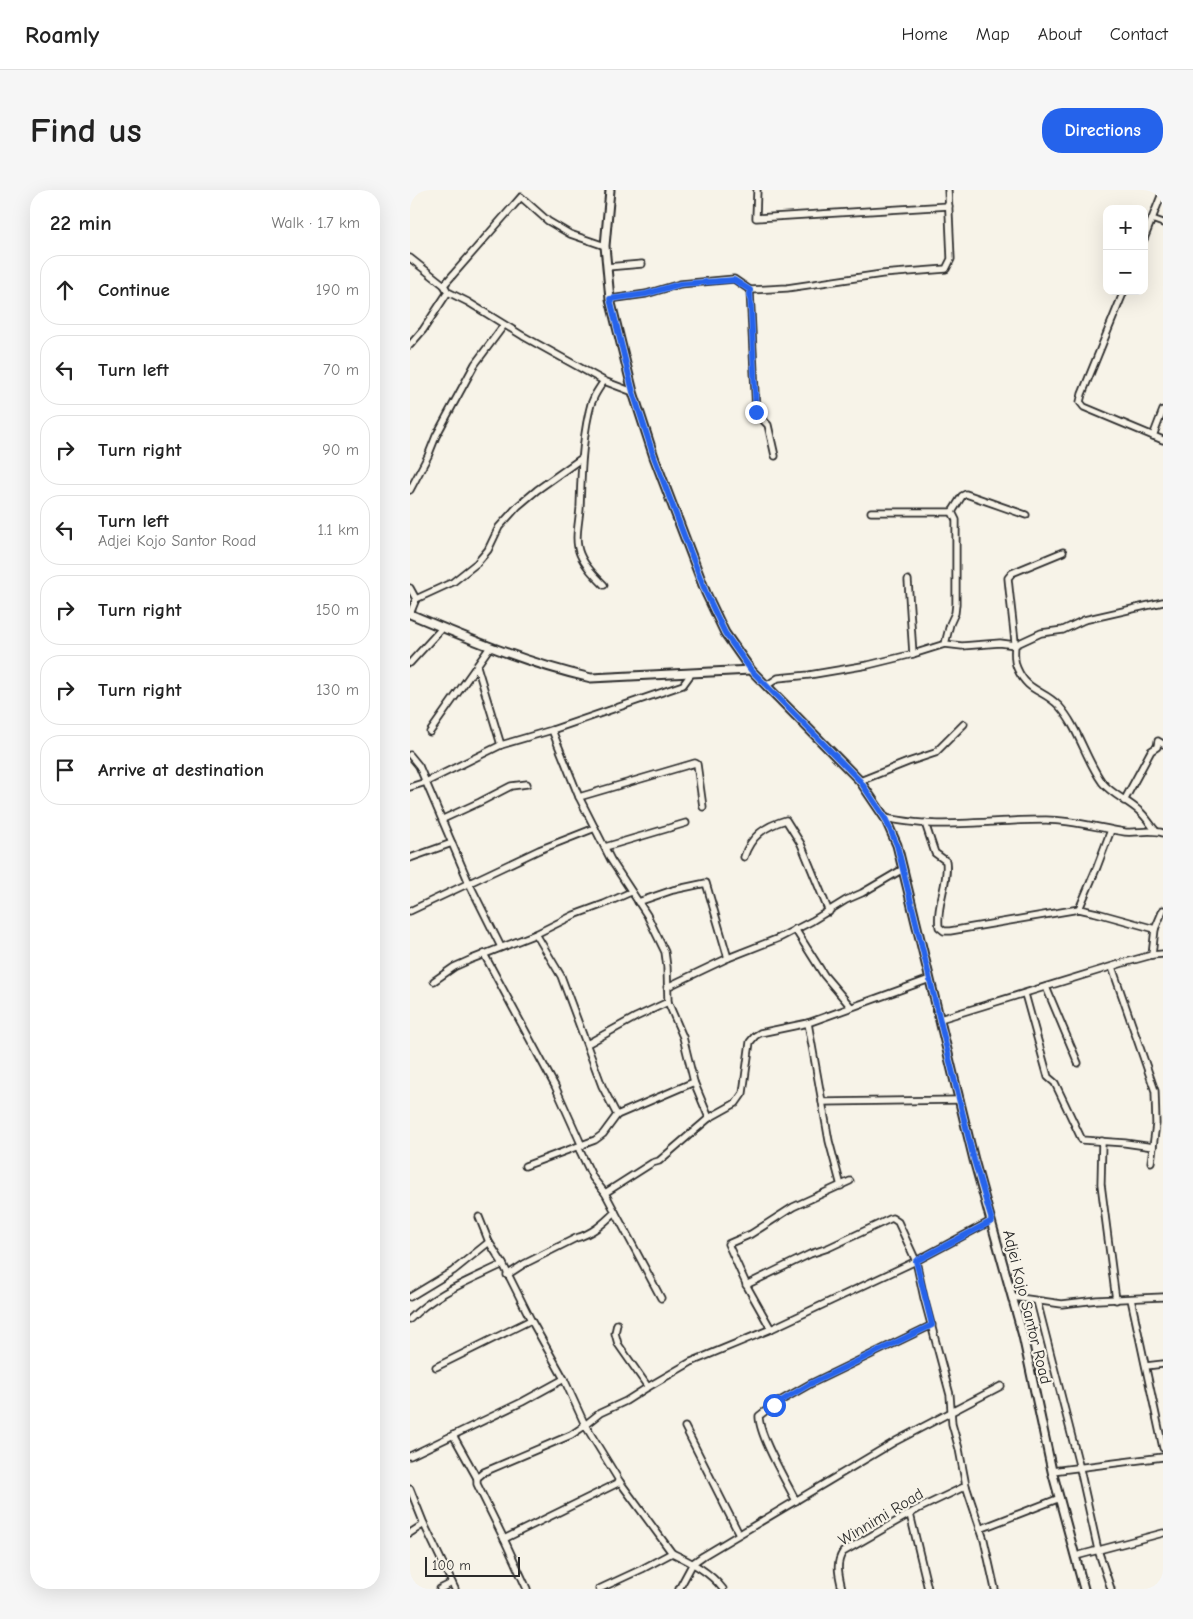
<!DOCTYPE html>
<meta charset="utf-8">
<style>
body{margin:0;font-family:"Comic Neue",sans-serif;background:#f6f6f6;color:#222}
.controls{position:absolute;right:15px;top:15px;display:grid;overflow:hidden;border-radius:10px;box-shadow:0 5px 20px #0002}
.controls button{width:45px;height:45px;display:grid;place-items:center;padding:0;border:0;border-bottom:1px solid #e0e0e0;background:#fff;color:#222;font:25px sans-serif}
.scale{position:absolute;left:15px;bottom:12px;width:95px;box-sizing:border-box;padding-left:5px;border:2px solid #2b2b2b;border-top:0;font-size:14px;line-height:18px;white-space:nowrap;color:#2b2b2b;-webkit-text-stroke:4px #f7f3e8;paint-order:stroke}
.stop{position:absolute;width:15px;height:15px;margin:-11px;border:4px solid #2563eb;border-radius:50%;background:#fff}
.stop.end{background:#2563eb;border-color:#fff;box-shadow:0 1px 5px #0008}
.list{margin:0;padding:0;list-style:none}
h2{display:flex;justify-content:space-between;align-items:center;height:65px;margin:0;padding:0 20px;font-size:21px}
h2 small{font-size:16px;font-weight:400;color:#767676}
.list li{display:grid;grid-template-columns:32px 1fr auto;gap:15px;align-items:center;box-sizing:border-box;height:70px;margin:0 10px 10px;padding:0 10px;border:1px solid #e0e0e0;border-radius:20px}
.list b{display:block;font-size:19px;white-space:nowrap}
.list p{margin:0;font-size:16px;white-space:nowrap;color:#767676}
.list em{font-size:16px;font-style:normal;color:#767676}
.icon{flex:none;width:28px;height:28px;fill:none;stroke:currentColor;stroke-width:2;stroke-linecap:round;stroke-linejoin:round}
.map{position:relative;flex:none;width:753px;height:1399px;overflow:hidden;border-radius:20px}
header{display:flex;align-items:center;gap:30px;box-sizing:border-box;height:70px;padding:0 25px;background:#fff;border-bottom:1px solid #e0e0e0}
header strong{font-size:24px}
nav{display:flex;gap:28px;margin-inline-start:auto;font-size:18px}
.intro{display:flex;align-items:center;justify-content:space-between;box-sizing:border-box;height:120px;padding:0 30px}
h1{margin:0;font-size:35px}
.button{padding:12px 22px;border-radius:20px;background:#2563eb;color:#fff;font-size:18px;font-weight:700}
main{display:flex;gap:30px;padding:0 30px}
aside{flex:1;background:#fff;border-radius:20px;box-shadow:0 5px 20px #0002}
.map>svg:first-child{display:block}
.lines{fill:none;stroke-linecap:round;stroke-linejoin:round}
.minor-casing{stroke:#2b2b2b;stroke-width:9}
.tertiary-casing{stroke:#2b2b2b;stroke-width:11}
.minor{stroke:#f7f3e8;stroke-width:5.5}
.tertiary{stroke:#f7f3e8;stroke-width:7}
.route{stroke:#2563eb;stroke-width:6}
.labels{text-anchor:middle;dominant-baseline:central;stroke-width:4.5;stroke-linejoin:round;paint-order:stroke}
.street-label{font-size:16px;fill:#2b2b2b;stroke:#f7f3e8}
</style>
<header>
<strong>Roamly</strong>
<nav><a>Home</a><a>Map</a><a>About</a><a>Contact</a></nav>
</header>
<div class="intro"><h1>Find us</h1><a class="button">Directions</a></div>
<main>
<aside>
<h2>22 min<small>Walk · 1.7 km</small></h2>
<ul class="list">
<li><svg class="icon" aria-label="ahead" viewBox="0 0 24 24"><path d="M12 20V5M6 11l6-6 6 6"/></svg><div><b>Continue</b></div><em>190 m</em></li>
<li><svg class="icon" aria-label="left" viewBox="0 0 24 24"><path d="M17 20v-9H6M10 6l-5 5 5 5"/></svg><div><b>Turn left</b></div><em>70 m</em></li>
<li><svg class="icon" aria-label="right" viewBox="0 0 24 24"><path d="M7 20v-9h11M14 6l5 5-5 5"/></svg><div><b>Turn right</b></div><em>90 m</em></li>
<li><svg class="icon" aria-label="left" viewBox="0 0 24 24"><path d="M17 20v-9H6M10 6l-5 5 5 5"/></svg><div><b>Turn left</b><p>Adjei Kojo Santor Road</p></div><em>1.1 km</em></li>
<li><svg class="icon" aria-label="right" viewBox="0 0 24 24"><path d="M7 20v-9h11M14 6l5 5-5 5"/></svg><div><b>Turn right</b></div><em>150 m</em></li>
<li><svg class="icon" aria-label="right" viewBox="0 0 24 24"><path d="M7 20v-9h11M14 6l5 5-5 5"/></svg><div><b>Turn right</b></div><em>130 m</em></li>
<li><svg class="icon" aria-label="arrive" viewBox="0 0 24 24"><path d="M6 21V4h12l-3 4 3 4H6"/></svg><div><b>Arrive at destination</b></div></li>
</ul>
</aside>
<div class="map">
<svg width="753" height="1399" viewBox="0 0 753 1399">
<rect width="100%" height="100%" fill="#f7f3e8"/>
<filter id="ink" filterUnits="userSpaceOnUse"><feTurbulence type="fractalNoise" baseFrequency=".02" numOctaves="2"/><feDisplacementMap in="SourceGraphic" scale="10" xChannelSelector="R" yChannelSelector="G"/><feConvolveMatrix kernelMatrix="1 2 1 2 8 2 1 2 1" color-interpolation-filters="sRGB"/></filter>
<g filter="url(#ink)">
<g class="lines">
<defs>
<g id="minor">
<path d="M347,0l-1,28 193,-12"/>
<path d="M742,29l11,4"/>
<path d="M734,49l19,-48"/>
<path d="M0,68l34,27 4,7 20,10 55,34 81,45 29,11"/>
<path d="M197,77l35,-3"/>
<path d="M34,95l77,-88 27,24 22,13 35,12"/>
<path d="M340,100l6,123 12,12 7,31"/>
<path d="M714,101l-42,103 -2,8 4,5 79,33"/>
<path d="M200,109l36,-5 34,-10 54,-5 16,11 37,-2 95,-14 64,-5 5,-10 -3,-69"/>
<path d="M0,155l13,-15 25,-38"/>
<path d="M194,191c-7,10 -13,19 -15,31 -7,31 -8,64 -9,96 -1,15 -6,32 0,46 5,12 15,22 24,31"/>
<path d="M743,246l10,-26"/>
<path d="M0,300l18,-34 8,-20 39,-72 29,-39"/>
<path d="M461,322h81l4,8v84l-1,9 -5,11 -5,20"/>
<path d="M542,322l10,-16 4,-2 60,21"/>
<path d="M653,362l-51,21 -4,5c2,21 5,43 7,64 0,9 -2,17 2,26 11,25 26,21 42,38 19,21 26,52 43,76 9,12 25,18 36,28 7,5 12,14 17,20"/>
<path d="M498,390l5,74"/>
<path d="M0,398l6,11 -6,15"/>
<path d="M6,409l37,-17 24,-19 11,-13 11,-23 19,-21 19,-16 45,-32"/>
<path d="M0,473l32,-35"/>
<path d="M67,476l24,79"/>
<path d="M356,496l12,-8 31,-3 59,-10 45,-11 32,-10 17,2 38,-3 15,2 26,-12 22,-3 21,-10 79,-18"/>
<path d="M142,540l27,67 32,63 36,55 18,37 2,15 1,35 15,35 11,45 15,36"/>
<path d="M20,542l60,-85"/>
<path d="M0,565l9,11 50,117 32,64"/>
<path d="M450,591l48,-19 27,-9 29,-29"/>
<path d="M0,597l16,-5 75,-37 51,-15 131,-45 8,-11"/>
<path d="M169,607l116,-34 2,1 6,43"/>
<path d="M714,611l27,-50 6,-4 1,-6 5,3"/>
<path d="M475,628c17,3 35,6 53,6 36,0 72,-4 108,-4 26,0 53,8 79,12 13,1 26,-3 38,1"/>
<path d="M33,629l37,-17 31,-16 16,-2"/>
<path d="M515,633l10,30 11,8c3,22 -10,43 -7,66l5,4h6l129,-22 18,4 58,16 -3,26"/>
<path d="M195,657l81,-24"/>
<path d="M334,667c7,-21 21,-31 42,-37l15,24 28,68"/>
<path d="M0,668l42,-15"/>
<path d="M228,712l35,-12 33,-7 22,75"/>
<path d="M669,719l18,-42 14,-37"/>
<path d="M0,721l129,-61 56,-22"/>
<path d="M385,739l29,46 27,32"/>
<path d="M745,739l8,-19"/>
<path d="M126,744l25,42 41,110 15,29 77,-33"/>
<path d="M74,764l71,132 27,60"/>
<path d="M702,777l43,124 1,33 -5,38"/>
<path d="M24,791l20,-14 18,-8 64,-25 38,-19 30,-11 27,-12"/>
<path d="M257,797l61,-29 51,-20 33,-17 34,-21 16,-7 41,-24"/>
<path d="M636,797l32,76"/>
<path d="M615,804l23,83 7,6 27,57 43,3 28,4"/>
<path d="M530,829l183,-56 29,-8 11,-1"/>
<path d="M398,833l21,118 12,45"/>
<path d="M177,854l49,-27 32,-15"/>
<path d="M412,912l138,-2"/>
<path d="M692,951l-1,43 15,116"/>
<path d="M168,957l15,31 12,15"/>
<path d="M115,976l70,-26 8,-6 14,-19"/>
<path d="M69,1027l10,25 14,22 28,56 33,59 21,46 35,57 52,71 -30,16 -43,20"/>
<path d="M97,1085l17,-11 52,-26c16,-4 28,-15 39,-26"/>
<path d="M336,1095l64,-31 18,-6 64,-30 6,4 18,39 8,37 26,97 2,29 7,25 7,37 18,54 11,49"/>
<path d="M0,1107l43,-26 36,-29"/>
<path d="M603,1107l49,7 35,-4 66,-3"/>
<path d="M251,1108l-56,-105 47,-30 7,-2 50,-43 27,-15 7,-10 7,-51 5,-6 5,-3 48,-10 122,-44"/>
<path d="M721,1109l32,149"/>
<path d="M627,1111l43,168 18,81 13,39"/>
<path d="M0,1129c25,-26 61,-39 93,-55"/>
<path d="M207,1134l-2,9 3,11 30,43"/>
<path d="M361,1139l-23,-41 -20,-44 23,-10 42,-27 57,-26"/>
<path d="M736,1176l17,-2"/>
<path d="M26,1177l95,-47"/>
<path d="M275,1237l54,107"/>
<path d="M43,1245l24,43"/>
<path d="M0,1266l112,-54 42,-23"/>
<path d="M642,1281l111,-14"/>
<path d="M0,1299l14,35 31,65"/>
<path d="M386,1311c-10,-20 -37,-65 -37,-85l14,-11 37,-21 122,-59"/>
<path d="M500,1324l18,75"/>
<path d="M570,1339l80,-31"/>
<path d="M0,1343l14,-9"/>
<path d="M94,1349l116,-57"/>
<path d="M262,1363c19,9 38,19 51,36"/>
<path d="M666,1366l87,-23"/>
<path d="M30,1399l12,-6"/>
<path d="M117,1399l-23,-50 -27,-55v-6l7,-6 87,-37 9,-6 20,-16 26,-12 22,-14 43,-25 80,-33 145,-68 75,-40"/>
<path d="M269,1399l14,-26 10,-7 193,-115 105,-55"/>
<path d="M432,1399c-3,-14 -7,-25 1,-37l75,-43 48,-23"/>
</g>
<g id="tertiary">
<path d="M200,0l-5,56 5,53 23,93 21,65 52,136 19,40 26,37 109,111 25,37 12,27 77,315 49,176 29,135 32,118"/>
<path d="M0,424c59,25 119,50 181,64l160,-8"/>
</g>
</defs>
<!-- minor casing -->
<use href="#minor" class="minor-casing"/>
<!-- tertiary casing -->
<use href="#tertiary" class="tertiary-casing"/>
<!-- minor -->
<use href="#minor" class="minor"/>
<!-- tertiary -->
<use href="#tertiary" class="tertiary"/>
</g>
</g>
<g class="lines" filter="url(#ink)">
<!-- route -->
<path class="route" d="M346,222l-6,-122 -16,-10 -54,4 -34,10 -36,5 23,93 21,65 52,136 19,40 26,37 109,111 25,37 12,27 77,315 18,61 -76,40 16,64 -122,59 -36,21"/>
</g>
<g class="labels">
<!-- street labels -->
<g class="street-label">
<text transform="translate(617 1117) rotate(76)">Adjei Kojo Santor Road</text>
<text transform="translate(471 1327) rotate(-31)">Winnimi Road</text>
</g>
</g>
</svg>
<div class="controls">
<button>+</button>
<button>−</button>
</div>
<div class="scale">100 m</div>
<div class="stop" style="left:364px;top:1215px"></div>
<div class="stop end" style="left:346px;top:222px"></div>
</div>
</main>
